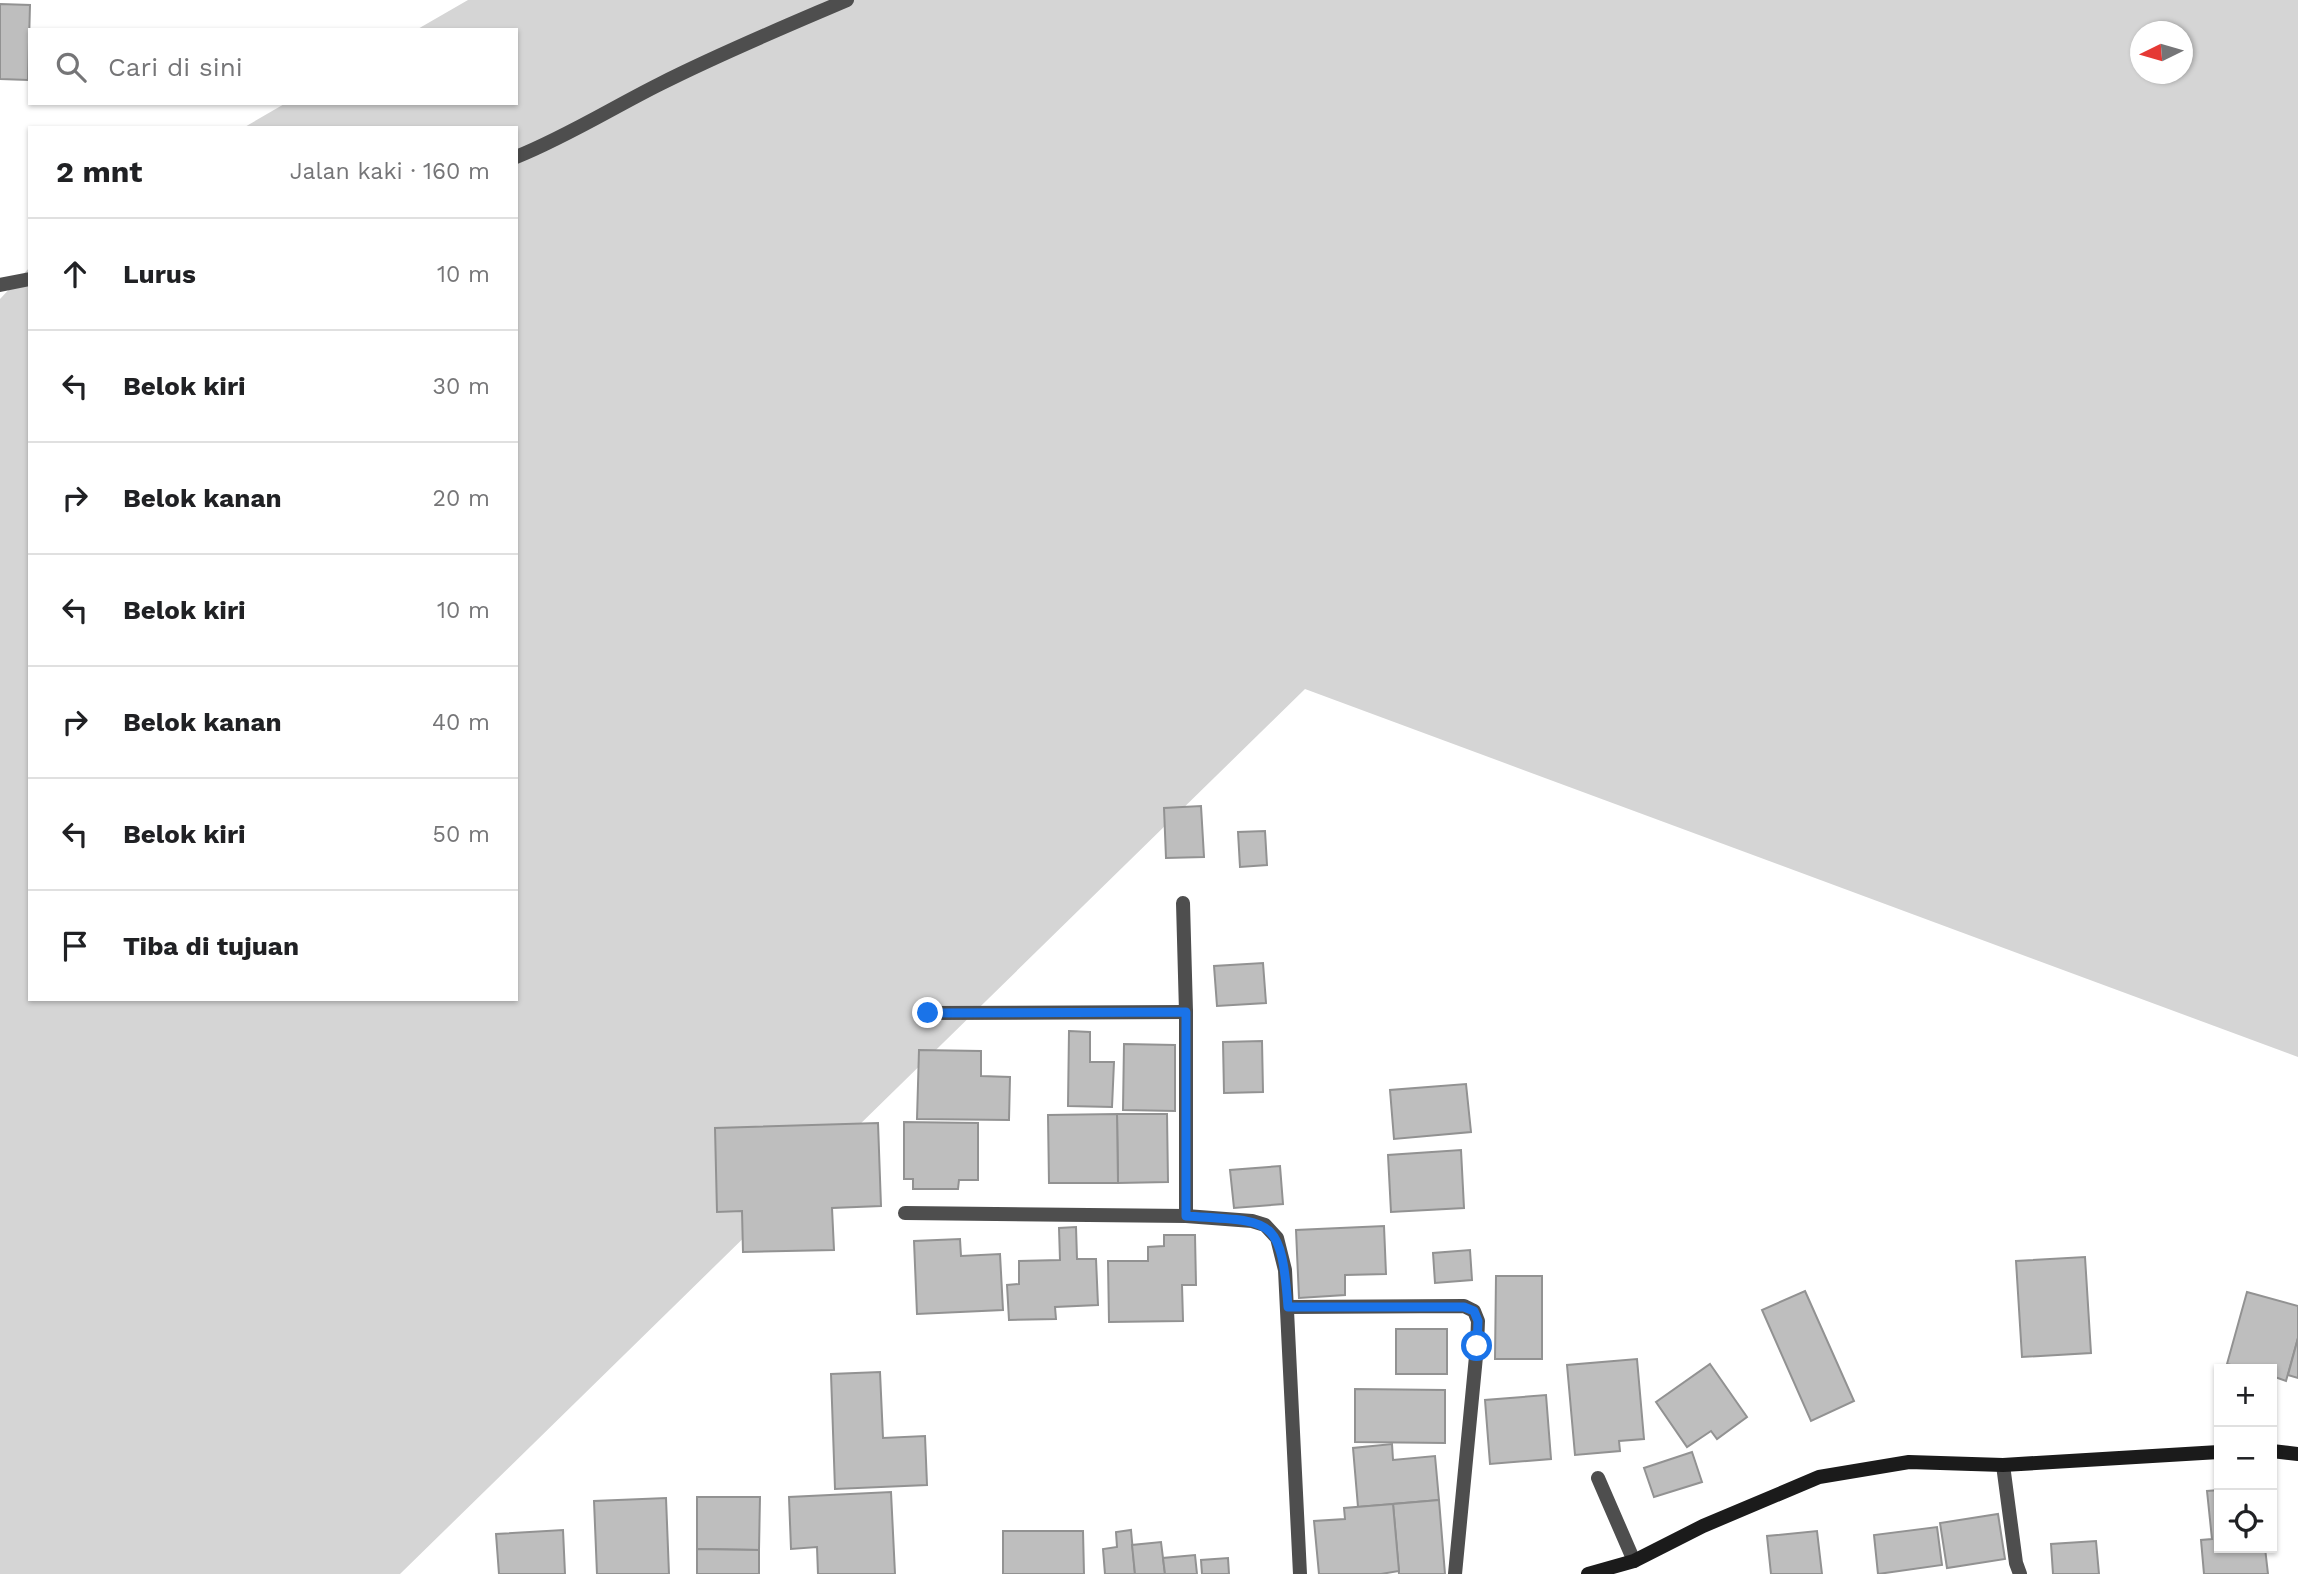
<!DOCTYPE html>
<html lang="id">
<meta charset="utf-8">
<style>
body{margin:0;font-family:"Work Sans",sans-serif;background:#f2f2f2;color:#202124}
.controls{position:absolute;right:21px;bottom:21px;display:grid;overflow:hidden;border-radius:0px;box-shadow:0 2px 5px #0004}
.controls button{width:63px;height:63px;display:grid;place-items:center;padding:0;border:0;border-bottom:2px solid #e0e0e0;background:#fff;color:#202124;font:35px sans-serif}
.compass{position:absolute;left:2130px;top:21px;width:63px;height:63px;border-radius:50%;background:#fff;box-shadow:0 2px 5px #0004;rotate:265deg}
.stop{position:absolute;width:21px;height:21px;margin:-16px;border:5px solid #1a73e8;border-radius:50%;background:#fff}
.stop.end{background:#1a73e8;border-color:#fff;box-shadow:0 2px 7px #0008}
.list{margin:0;padding:0;list-style:none}
h2{display:flex;justify-content:space-between;align-items:center;height:91px;margin:0;padding:0 28px;font-size:30px}
h2 small{font-size:23px;font-weight:400;color:#757577}
.list li{display:grid;grid-template-columns:46px 1fr auto;gap:21px;align-items:center;box-sizing:border-box;height:112px;padding:0 28px;border-top:2px solid #e0e0e0}
.list b{display:block;font-size:26px;white-space:nowrap}
.list em{font-size:23px;font-style:normal;color:#757577}
.icon{flex:none;width:38px;height:38px;fill:none;stroke:currentColor;stroke-width:2;stroke-linecap:round;stroke-linejoin:round}
.map{position:relative;flex:none;width:2298px;height:1574px;overflow:hidden}
.search{position:absolute;background:#fff;box-shadow:0 2px 5px #0004;left:28px;top:28px;width:490px;height:77px;display:flex;align-items:center;gap:18px;box-sizing:border-box;padding:0 24px;border-radius:0px;color:#757577;font-size:26px}
.panel{position:absolute;background:#fff;box-shadow:0 2px 5px #0004;left:28px;top:126px;width:490px;height:875px;border-radius:0px}
.map>svg:first-child{display:block}
.green{fill:#d5d5d5;fill-rule:evenodd}
.building{fill:#bebebe;stroke:#929292;stroke-width:2}
.lines{fill:none;stroke-linecap:round;stroke-linejoin:round}
.lane{stroke:#4e4e4e;stroke-width:14}
.street{stroke:#4e4e4e;stroke-width:14}
.secondary{stroke:#1b1b1b;stroke-width:14}
.route{stroke:#1a73e8;stroke-width:9}
</style>
<div class="map">
<svg width="2298" height="1574" viewBox="0 0 2298 1574">
<rect width="100%" height="100%" fill="#fff"/>
<!-- green -->
<path class="green" d="M468,0h1830v1057l-993,-368 -905,885h-400v-1275l30,-32v732h486v-871h-273l43,-25h230v-73h-100zM2140,32h42v42h-42z"/>
<!-- building -->
<g class="building">
<path d="M0,4l30,1 -2,75 -28,-1z"/>
<path d="M1201,806l3,51 -38,1 -2,-50z"/>
<path d="M1265,831l2,34 -27,2 -2,-35z"/>
<path d="M1263,963l3,40 -49,3 -3,-40z"/>
<path d="M1069,1031l21,1v30h24l-2,45 -44,-1z"/>
<path d="M1262,1041l1,51 -39,1 -1,-51z"/>
<path d="M1124,1044l51,1v66l-52,-1z"/>
<path d="M919,1050l62,1v25l29,1 -1,43 -92,-1z"/>
<path d="M1466,1084l5,48 -77,7 -4,-49z"/>
<path d="M1117,1114h50l1,68 -50,1z"/>
<path d="M1117,1114l1,69h-69l-1,-68z"/>
<path d="M904,1122l74,1v57h-19l-1,9h-45v-10h-9z"/>
<path d="M878,1123l3,83 -49,2 2,42 -91,2 -1,-41 -25,1 -2,-84z"/>
<path d="M1461,1150l3,58 -73,4 -3,-57z"/>
<path d="M1280,1166l3,38 -49,4 -4,-38z"/>
<path d="M1384,1226l2,48 -41,1v20l-46,3 -3,-68z"/>
<path d="M1076,1227l1,32h19l2,46 -43,2 1,12 -47,1 -2,-35 12,-1v-23l41,-1 -1,-32z"/>
<path d="M1164,1235h31l1,50h-14l1,36 -74,1 -1,-61h40v-14l16,-1z"/>
<path d="M960,1239l1,17 39,-2 3,56 -86,4 -3,-73z"/>
<path d="M1470,1250l2,30 -37,3 -2,-30z"/>
<path d="M2085,1257l6,96 -69,4 -6,-96z"/>
<path d="M1496,1276h46v83h-47z"/>
<path d="M1805,1291l49,110 -43,20 -49,-111z"/>
<path d="M2247,1292l51,14v32l-12,43 -14,-5v-7h-26l-19,-5z"/>
<rect x="1396" y="1329" width="51" height="45"/>
<path d="M2298,1338v40l-10,-3z"/>
<path d="M1637,1359l7,80 -25,2 1,10 -45,4 -8,-90z"/>
<path d="M1710,1364l37,53 -30,22 -6,-8 -24,16 -31,-45z"/>
<path d="M880,1372l3,66 42,-2 2,49 -92,4 -4,-115z"/>
<path d="M1355,1389l90,1v53l-90,-1z"/>
<path d="M1546,1395l5,64 -61,5 -5,-64z"/>
<path d="M1392,1444l1,16 42,-4 4,44 -81,7 -5,-59z"/>
<path d="M1692,1452l10,30 -48,15 -10,-29z"/>
<path d="M2219,1490v58h46l3,26h-64l-3,-34 11,-1 -5,-48z"/>
<path d="M891,1492l4,82h-77l-1,-27 -26,2 -2,-52z"/>
<path d="M697,1497h63l-1,53 -62,-1z"/>
<path d="M666,1498l3,76h-72l-3,-73z"/>
<path d="M1439,1500l6,74h-46l-6,-70z"/>
<path d="M1393,1504l6,67 -18,3h-62l-5,-53 31,-2 -1,-11z"/>
<path d="M1998,1514l7,45 -58,9 -7,-45z"/>
<path d="M1937,1527l5,38 -64,9 -4,-39z"/>
<path d="M563,1530l2,44h-66l-3,-40z"/>
<path d="M1131,1530l4,44h-30l-2,-25 14,-2 -1,-15z"/>
<path d="M1003,1531h80l1,43h-81z"/>
<path d="M1817,1531l5,43h-51l-4,-38z"/>
<path d="M2096,1541l3,33h-46l-2,-30z"/>
<path d="M1161,1542l4,32h-30l-3,-29z"/>
<path d="M697,1549l62,1v24h-62z"/>
<path d="M1195,1555l2,19h-32l-2,-16z"/>
<path d="M1228,1558l1,16h-27l-1,-14z"/>
</g>
<g class="lines">
<!-- lane -->
<path class="lane" d="M1598,1478l36,83"/>
<!-- street -->
<g class="street">
<path d="M516,157c50,-20 96,-49 144,-73 61,-31 124,-57 187,-84"/>
<path d="M0,285l30,-6"/>
<path d="M1183,903l3,109v204"/>
<path d="M928,1013l258,-1"/>
<path d="M905,1213l281,3 66,5 13,4 12,13 8,32 15,304"/>
<path d="M1288,1307l176,-1 10,5 4,10 -1,25 -22,228"/>
<path d="M2003,1465l13,98 4,11"/>
</g>
<!-- secondary -->
<g class="secondary">
<path d="M2272,1451l26,3"/>
<path d="M1588,1574l46,-13 69,-35 116,-49 90,-15 94,3 216,-13"/>
</g>
</g>
<g class="lines">
<!-- route -->
<path class="route" d="M928,1013l258,-1v204c86,6 95,-2 102,91h176l10,4 4,10 -1,25"/>
</g>
</svg>
<div class="controls">
<button>+</button>
<button>−</button>
<button><svg class="icon" aria-label="locate" viewBox="0 0 24 24"><circle cx="12" cy="12" r="6"/><path d="M12 2v4M12 18v4M2 12h4M18 12h4"/></svg></button>
</div>
<svg class="compass" viewBox="-18 -18 36 36"><path d="M0-13l5 13h-10z" fill="#e53935"/><path d="M0 13l5-13h-10z" fill="#757577"/></svg>
<div class="stop" style="left:1477px;top:1346px"></div>
<div class="stop end" style="left:928px;top:1013px"></div>
<div class="search"><svg class="icon" aria-label="search" viewBox="0 0 24 24"><circle cx="10" cy="10" r="6"/><path d="M15 15l6 6"/></svg>Cari di sini</div>
<section class="panel">
<h2>2 mnt<small>Jalan kaki · 160 m</small></h2>
<ul class="list">
<li><svg class="icon" aria-label="ahead" viewBox="0 0 24 24"><path d="M12 20V5M6 11l6-6 6 6"/></svg><div><b>Lurus</b></div><em>10 m</em></li>
<li><svg class="icon" aria-label="left" viewBox="0 0 24 24"><path d="M17 20v-9H6M10 6l-5 5 5 5"/></svg><div><b>Belok kiri</b></div><em>30 m</em></li>
<li><svg class="icon" aria-label="right" viewBox="0 0 24 24"><path d="M7 20v-9h11M14 6l5 5-5 5"/></svg><div><b>Belok kanan</b></div><em>20 m</em></li>
<li><svg class="icon" aria-label="left" viewBox="0 0 24 24"><path d="M17 20v-9H6M10 6l-5 5 5 5"/></svg><div><b>Belok kiri</b></div><em>10 m</em></li>
<li><svg class="icon" aria-label="right" viewBox="0 0 24 24"><path d="M7 20v-9h11M14 6l5 5-5 5"/></svg><div><b>Belok kanan</b></div><em>40 m</em></li>
<li><svg class="icon" aria-label="left" viewBox="0 0 24 24"><path d="M17 20v-9H6M10 6l-5 5 5 5"/></svg><div><b>Belok kiri</b></div><em>50 m</em></li>
<li><svg class="icon" aria-label="arrive" viewBox="0 0 24 24"><path d="M6 21V4h12l-3 4 3 4H6"/></svg><div><b>Tiba di tujuan</b></div></li>
</ul>
</section>
</div>
